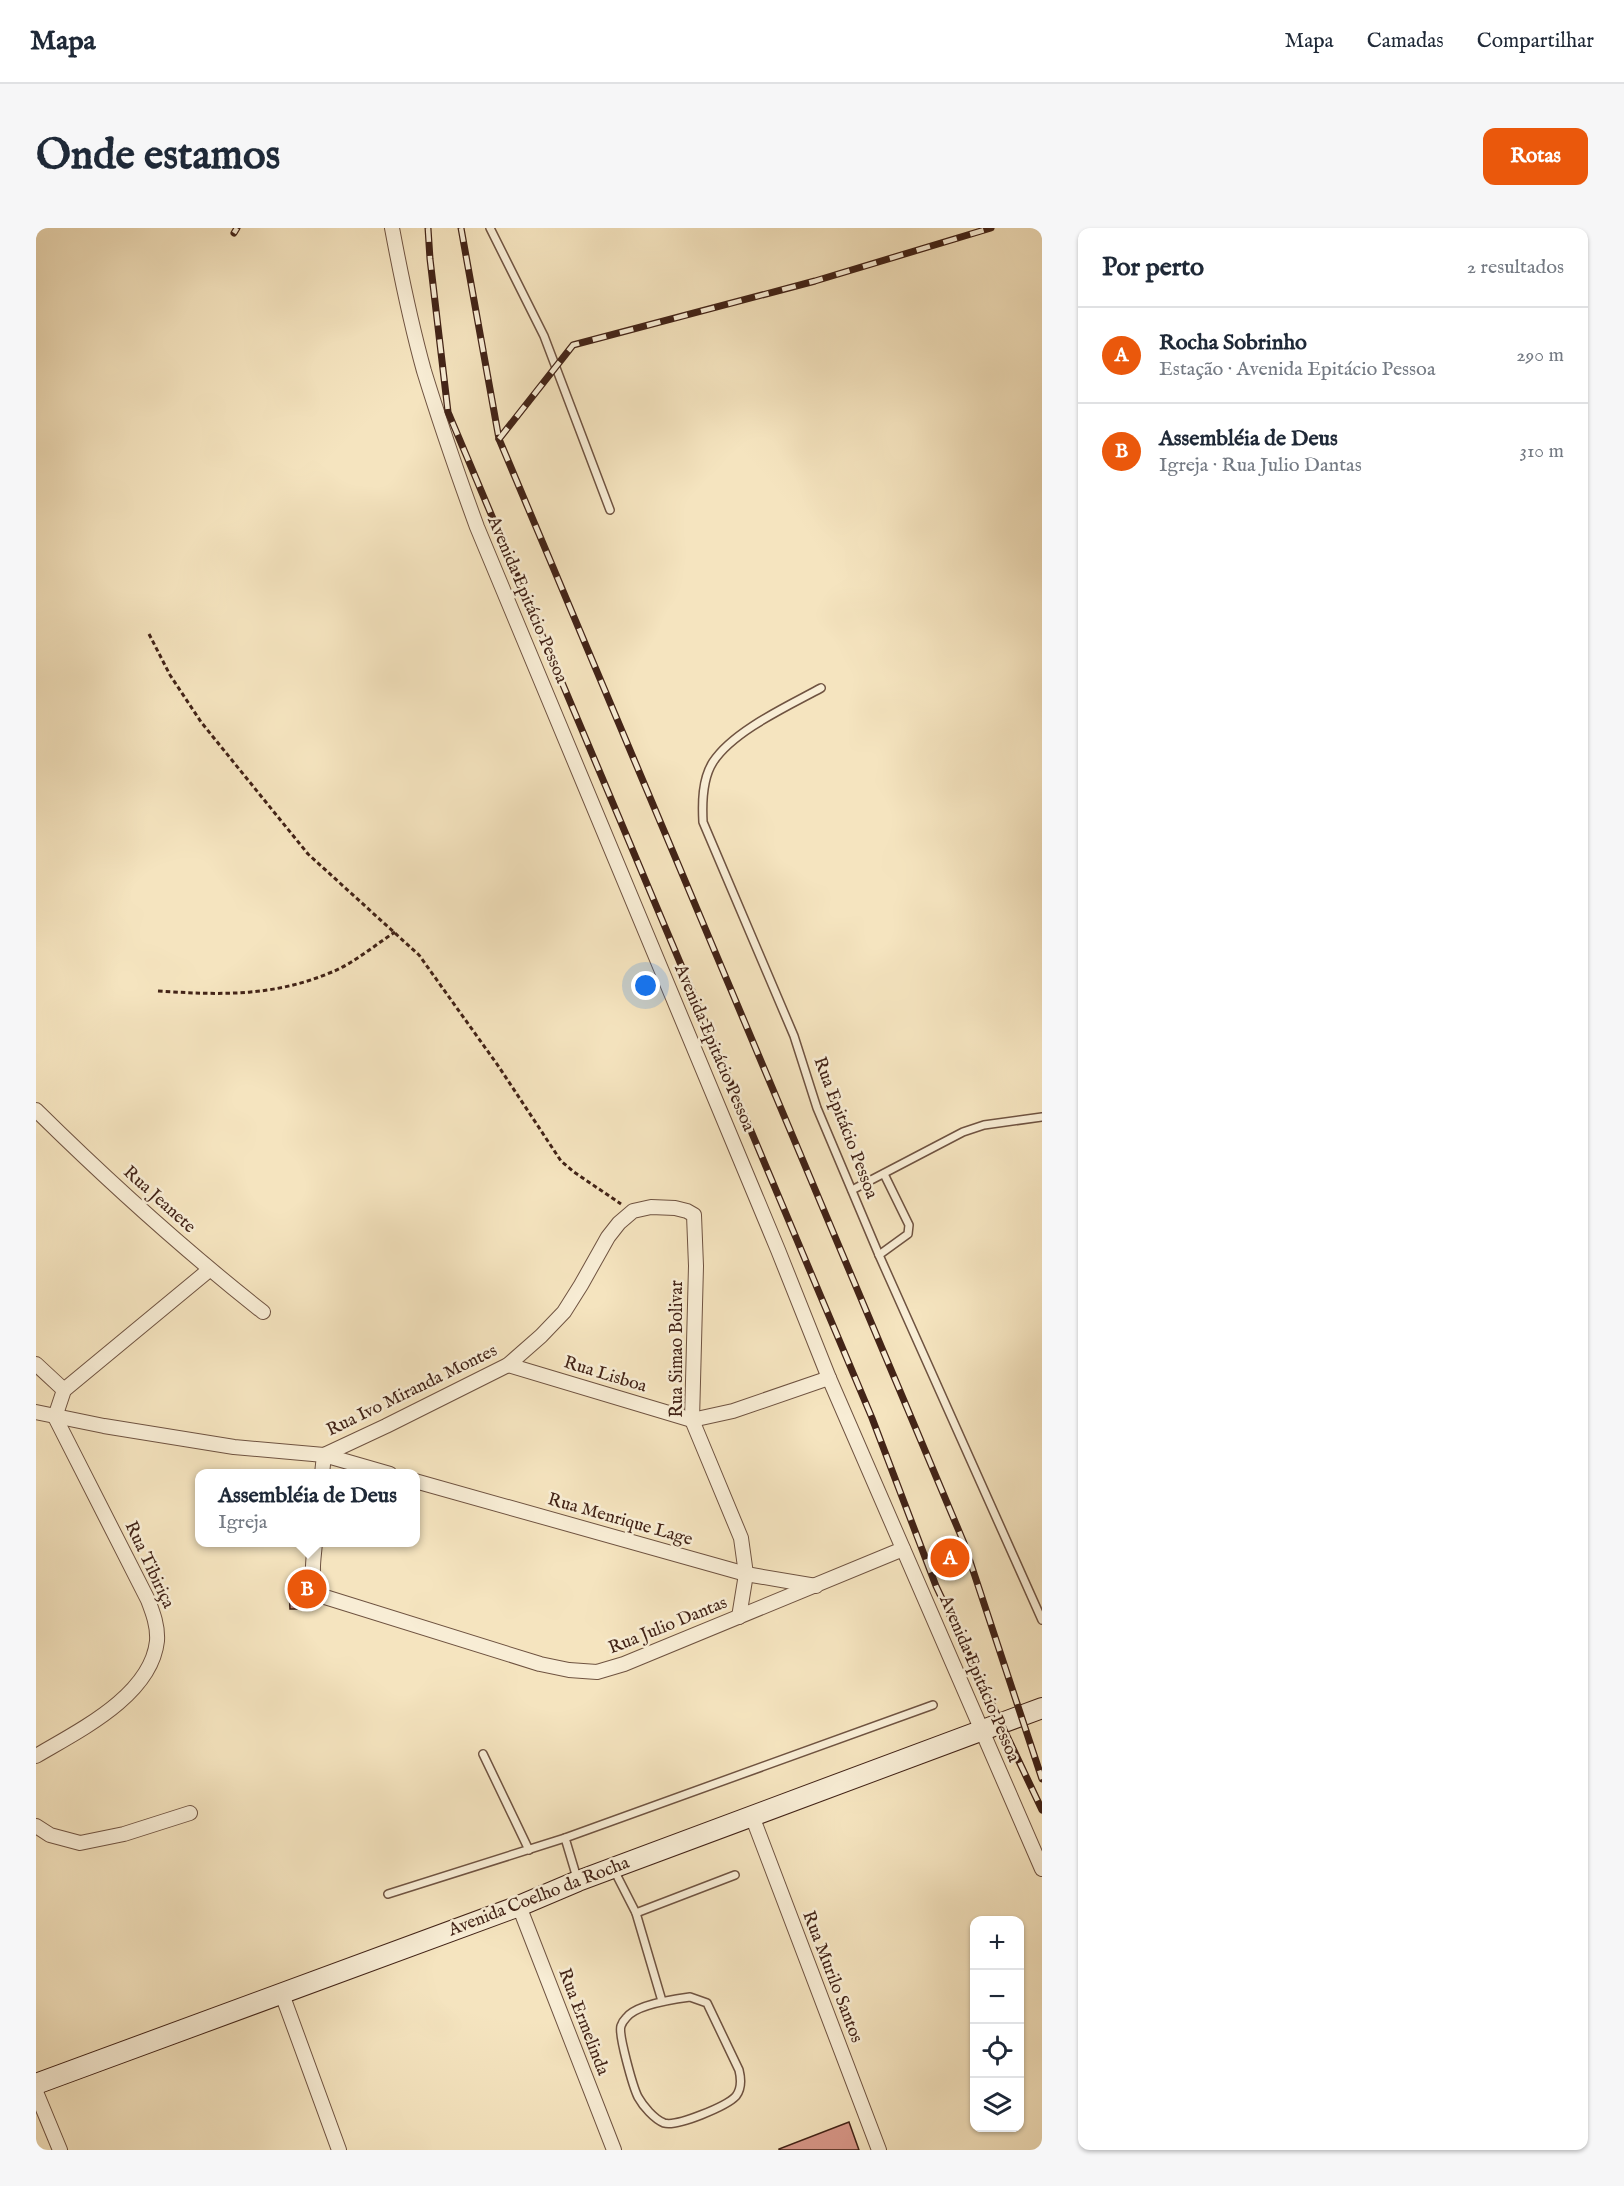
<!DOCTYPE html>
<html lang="pt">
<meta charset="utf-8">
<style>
body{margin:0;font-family:"IM FELL English",serif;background:#f6f6f7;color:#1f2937}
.controls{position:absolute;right:18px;bottom:18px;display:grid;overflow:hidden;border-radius:12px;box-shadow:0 2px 4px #0004}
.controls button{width:54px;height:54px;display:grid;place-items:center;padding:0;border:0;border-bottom:2px solid #e0e1e3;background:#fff;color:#1f2937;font:30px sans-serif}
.you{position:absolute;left:610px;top:758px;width:21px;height:21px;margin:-15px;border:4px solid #fff;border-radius:50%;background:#1a73e8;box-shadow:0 0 0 9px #1a73e833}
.badge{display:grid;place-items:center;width:39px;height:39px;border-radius:50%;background:#ea580c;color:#fff;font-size:20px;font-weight:700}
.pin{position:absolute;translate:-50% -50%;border:3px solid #fff;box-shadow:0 2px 6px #0006}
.popup{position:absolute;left:159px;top:1241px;width:225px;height:78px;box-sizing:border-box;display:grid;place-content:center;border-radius:12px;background:#fff;filter:drop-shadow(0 2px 4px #0005);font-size:20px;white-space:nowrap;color:#747a83}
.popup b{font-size:22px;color:#1f2937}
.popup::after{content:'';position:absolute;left:50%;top:100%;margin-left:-12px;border:12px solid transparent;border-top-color:#fff}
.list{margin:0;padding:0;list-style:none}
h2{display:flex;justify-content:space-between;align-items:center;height:78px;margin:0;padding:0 24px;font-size:26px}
h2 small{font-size:20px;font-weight:400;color:#747a83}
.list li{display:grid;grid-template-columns:39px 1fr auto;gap:18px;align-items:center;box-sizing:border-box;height:96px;padding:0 24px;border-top:2px solid #e0e1e3}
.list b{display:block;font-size:22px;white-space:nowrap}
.list p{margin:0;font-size:20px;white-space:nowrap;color:#747a83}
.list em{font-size:20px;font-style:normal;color:#747a83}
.icon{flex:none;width:33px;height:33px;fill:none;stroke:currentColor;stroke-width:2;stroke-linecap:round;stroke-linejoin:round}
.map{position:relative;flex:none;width:1006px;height:1922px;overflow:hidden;border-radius:12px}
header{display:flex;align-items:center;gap:36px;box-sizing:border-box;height:84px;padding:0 30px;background:#fff;border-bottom:2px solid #e0e1e3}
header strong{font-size:28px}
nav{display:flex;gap:33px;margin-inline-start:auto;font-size:21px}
.intro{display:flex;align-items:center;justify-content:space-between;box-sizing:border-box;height:144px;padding:0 36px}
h1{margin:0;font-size:42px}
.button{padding:15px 27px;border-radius:12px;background:#ea580c;color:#fff;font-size:21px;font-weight:700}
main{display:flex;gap:36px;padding:0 36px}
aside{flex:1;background:#fff;border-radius:12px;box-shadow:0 2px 4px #0004}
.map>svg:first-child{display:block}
.building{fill:#d9988a;stroke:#422317;stroke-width:1.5}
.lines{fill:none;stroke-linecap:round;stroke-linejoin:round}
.service-casing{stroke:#6f5341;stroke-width:10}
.minor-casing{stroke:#6f5341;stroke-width:16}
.secondary-casing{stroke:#422317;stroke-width:22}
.path{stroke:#422317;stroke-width:3;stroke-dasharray:4.5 3;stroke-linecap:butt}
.service{stroke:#f8edd5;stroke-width:7}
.minor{stroke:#f8edd5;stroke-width:14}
.secondary{stroke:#f8edd5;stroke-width:20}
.rail-casing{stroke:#422317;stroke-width:7}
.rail{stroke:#f8edd5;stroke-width:4.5;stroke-dasharray:14;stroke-linecap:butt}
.labels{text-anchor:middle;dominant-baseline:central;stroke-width:5;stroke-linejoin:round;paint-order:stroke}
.street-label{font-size:18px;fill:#422317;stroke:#f8edd5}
</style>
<header>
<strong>Mapa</strong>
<nav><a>Mapa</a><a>Camadas</a><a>Compartilhar</a></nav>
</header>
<div class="intro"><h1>Onde estamos</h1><a class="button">Rotas</a></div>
<main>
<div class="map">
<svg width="1006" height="1922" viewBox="0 0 1006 1922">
<rect width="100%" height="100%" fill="#f5e4bf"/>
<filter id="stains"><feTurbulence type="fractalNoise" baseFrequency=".00333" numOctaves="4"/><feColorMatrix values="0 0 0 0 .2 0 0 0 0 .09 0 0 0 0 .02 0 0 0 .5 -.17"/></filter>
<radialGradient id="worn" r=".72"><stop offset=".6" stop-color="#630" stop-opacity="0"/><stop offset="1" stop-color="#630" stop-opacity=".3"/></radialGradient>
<!-- building -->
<g class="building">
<path d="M271,1361l1,20h-18l-1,-19z"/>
<path d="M813,1894l10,28h-80v-1z"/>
</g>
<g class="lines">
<defs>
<g id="service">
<path d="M454,0l54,108 66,174"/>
<path d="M785,460c-33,18 -88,43 -108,74 -11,17 -11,41 -10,60l91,214 23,72 62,147 163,365"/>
<path d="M816,962l111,-58 21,-7 58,-8"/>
<path d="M843,1027l29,-21 1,-9 -25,-51"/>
<path d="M447,1526l46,96"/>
<path d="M578,1642l22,43 26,88"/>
<path d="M541,1650l-12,-40 368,-133"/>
<path d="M352,1666l177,-56"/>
<path d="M600,1685l99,-38"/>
<path d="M654,1769l17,6 32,67c2,8 3,18 -3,26 -9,10 -59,31 -72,27 -10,-4 -21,-17 -26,-26 -5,-10 -20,-63 -17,-71 1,-3 3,-6 5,-8 9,-13 49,-19 64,-21z"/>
</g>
<g id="minor">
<path d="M356,0c9,48 19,96 32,143 16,52 34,104 53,156l301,723 51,128 213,491"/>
<path d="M0,882c72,71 147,139 227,202"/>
<path d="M0,1136l28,26"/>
<path d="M472,1137l184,55 41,-9 96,-33"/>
<path d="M0,1184l68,14 130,21 90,8 62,-29 122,-61 33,-29 23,-24 17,-27 27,-48 11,-14 14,-12 18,-4 24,1 12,3 7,4 2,51 -4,154 49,118 5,36 -7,43"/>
<path d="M286,1246l2,-19 66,19"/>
<path d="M379,1253l331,93 70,12"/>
<path d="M279,1314c-1,19 -8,43 10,55l215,67 29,6 28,2 27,-8 279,-115"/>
<path d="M0,1528c42,-25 115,-60 121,-115 1,-15 -4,-28 -9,-41l-93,-183 9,-27 145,-120"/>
<path d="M716,1588l127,334"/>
<path d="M0,1598l14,9 30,8 44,-9 66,-21"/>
<path d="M483,1678l95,244"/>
<path d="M246,1766l57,156"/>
<path d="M0,1864l24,58"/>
</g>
<path id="secondary" d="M0,1856l483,-178 59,-25 464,-173"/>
</defs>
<!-- service casing -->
<use href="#service" class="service-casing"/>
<!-- minor casing -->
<use href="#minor" class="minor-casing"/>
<!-- secondary casing -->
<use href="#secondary" class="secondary-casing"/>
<!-- path -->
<g class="path">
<path d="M113,406l21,41 31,47 107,132 111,101 80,112 62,94 13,11 47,32"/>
<path d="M122,763c62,4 115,6 174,-19 22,-9 43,-27 63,-40"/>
</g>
<!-- service -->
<use href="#service" class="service"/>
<!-- minor -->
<use href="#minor" class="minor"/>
<!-- secondary -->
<use href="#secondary" class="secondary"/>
<defs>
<g id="rail">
<path d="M392,0l2,31 18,153 424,1006 64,168 106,224"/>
<path d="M425,0l38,211 465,1104 78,236"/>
<path d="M198,5l3,-5"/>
<path d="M463,211l74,-94 242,-64 176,-53"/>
</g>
</defs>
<!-- rail casing -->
<use href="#rail" class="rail-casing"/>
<!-- rail -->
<use href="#rail" class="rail"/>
</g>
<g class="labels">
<!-- street labels -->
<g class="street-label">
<text transform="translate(491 372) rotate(67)">Avenida Epitácio Pessoa</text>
<text transform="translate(678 820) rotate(67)">Avenida Epitácio Pessoa</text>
<text transform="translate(809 900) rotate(69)">Rua Epitácio Pessoa</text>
<text transform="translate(123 972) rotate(42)">Rua Jeanete</text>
<text transform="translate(641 1121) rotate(-90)">Rua Simao Bolivar</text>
<text transform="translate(569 1147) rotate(17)">Rua Lisboa</text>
<text transform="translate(376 1163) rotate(-26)">Rua Ivo Miranda Montes</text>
<text transform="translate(584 1292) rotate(16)">Rua Menrique Lage</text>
<text transform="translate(113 1337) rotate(65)">Rua Tibiriça</text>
<text transform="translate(632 1398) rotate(-22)">Rua Julio Dantas</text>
<text transform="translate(943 1451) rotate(67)">Avenida Epitácio Pessoa</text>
<text transform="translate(503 1669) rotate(-21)">Avenida Coelho da Rocha</text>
<text transform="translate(796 1749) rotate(69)">Rua Murilo Santos</text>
<text transform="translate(547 1794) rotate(69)">Rua Ermelinda</text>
</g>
</g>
<rect width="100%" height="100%" filter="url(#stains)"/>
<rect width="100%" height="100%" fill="url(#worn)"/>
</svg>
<div class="controls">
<button>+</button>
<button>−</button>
<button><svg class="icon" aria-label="locate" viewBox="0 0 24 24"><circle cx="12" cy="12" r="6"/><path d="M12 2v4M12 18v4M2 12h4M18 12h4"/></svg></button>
<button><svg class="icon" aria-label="layers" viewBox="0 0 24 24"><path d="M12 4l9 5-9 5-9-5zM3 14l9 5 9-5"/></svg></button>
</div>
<div class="you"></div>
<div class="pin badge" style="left:914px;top:1330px">A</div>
<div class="pin badge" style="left:271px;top:1361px">B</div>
<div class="popup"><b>Assembléia de Deus</b>Igreja</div>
</div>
<aside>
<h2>Por perto<small>2 resultados</small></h2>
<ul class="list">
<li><span class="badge">A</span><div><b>Rocha Sobrinho</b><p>Estação · Avenida Epitácio Pessoa</p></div><em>290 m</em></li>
<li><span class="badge">B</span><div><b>Assembléia de Deus</b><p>Igreja · Rua Julio Dantas</p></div><em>310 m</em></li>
</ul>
</aside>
</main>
